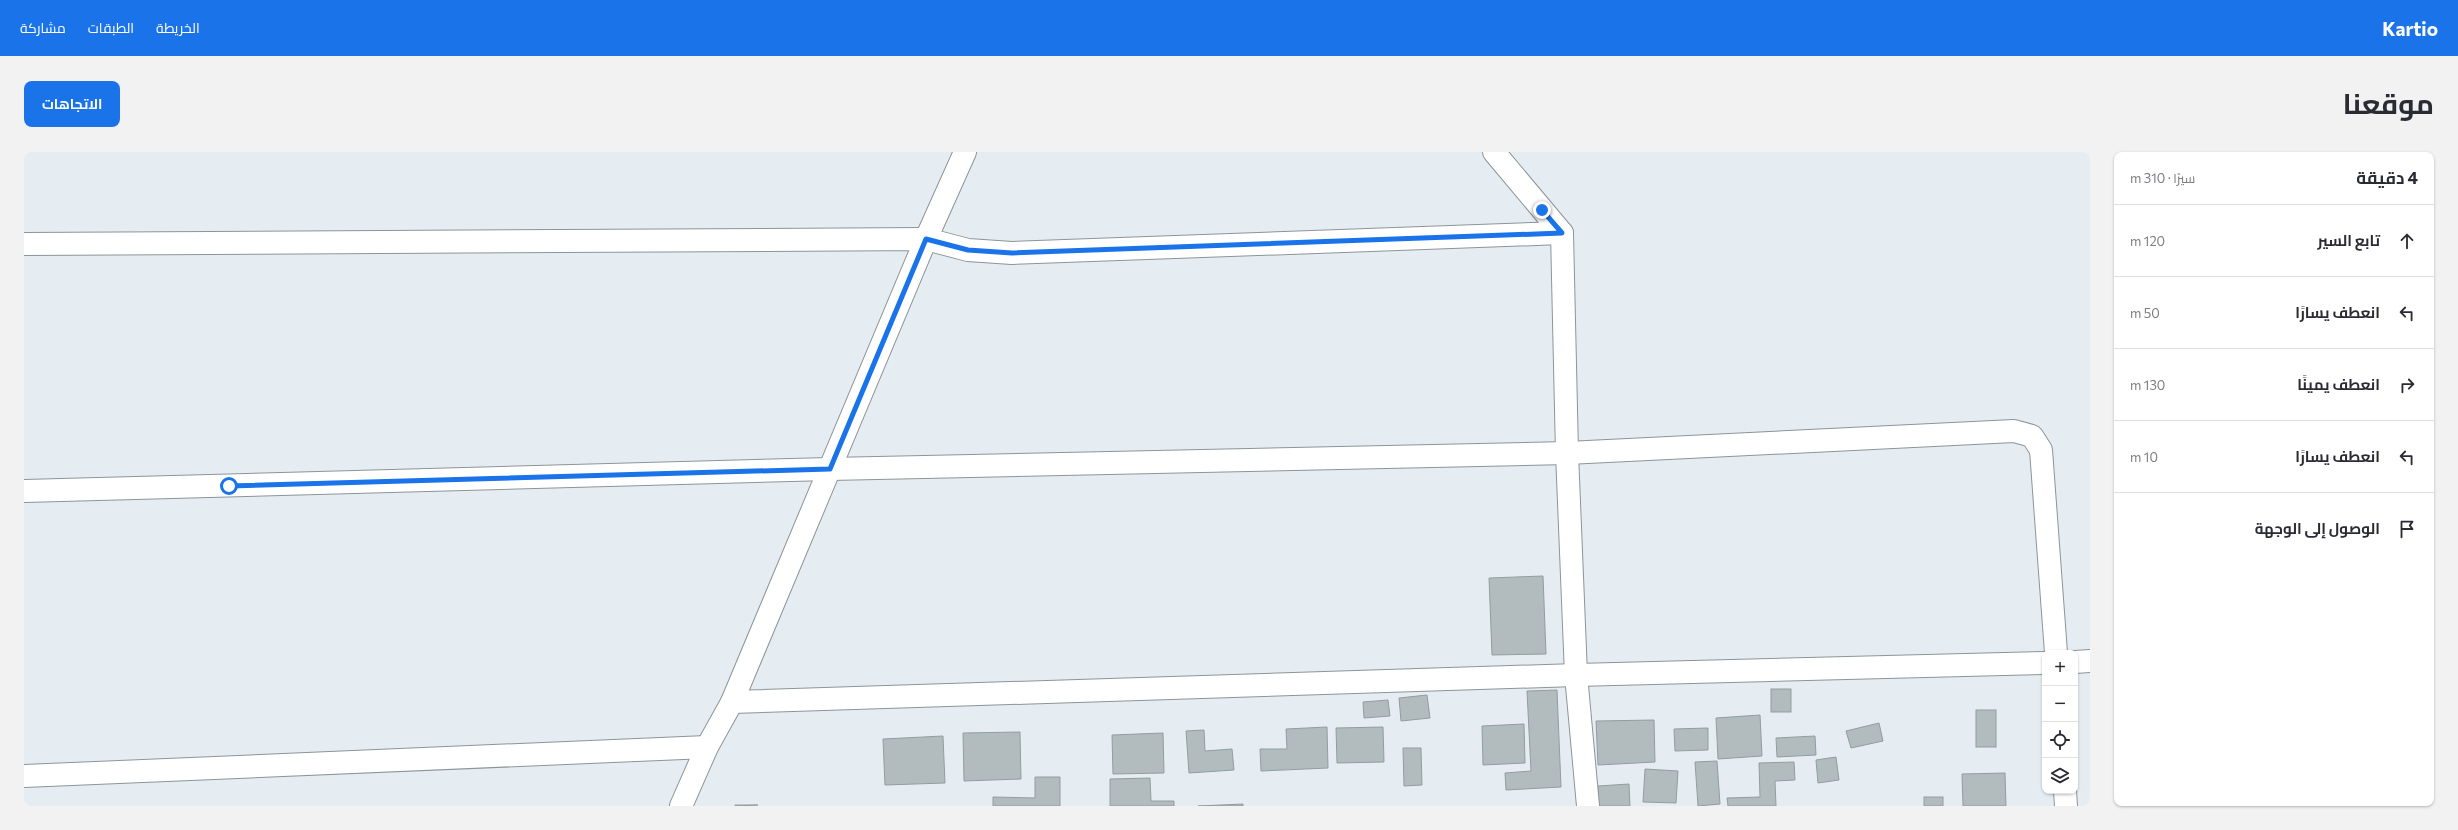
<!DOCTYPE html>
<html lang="ar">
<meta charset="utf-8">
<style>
body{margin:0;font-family:Commissioner,Cairo,sans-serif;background:#f2f2f3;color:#2b2b33;direction:rtl}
.controls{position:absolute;right:12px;bottom:12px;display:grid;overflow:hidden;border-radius:8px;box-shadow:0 1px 3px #0004}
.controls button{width:36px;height:36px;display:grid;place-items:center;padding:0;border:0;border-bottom:1px solid #e1e1e2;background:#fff;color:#2b2b33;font:20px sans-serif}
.stop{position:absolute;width:12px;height:12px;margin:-9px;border:3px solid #1a73e8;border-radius:50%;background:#fff}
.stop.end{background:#1a73e8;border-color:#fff;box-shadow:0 1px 4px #0008}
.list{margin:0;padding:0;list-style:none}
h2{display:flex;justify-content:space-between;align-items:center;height:52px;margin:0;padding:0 16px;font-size:17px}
h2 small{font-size:13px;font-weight:400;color:#7c7c81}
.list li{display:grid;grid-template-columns:26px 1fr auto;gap:12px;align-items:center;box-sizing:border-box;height:72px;padding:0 16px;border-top:1px solid #e1e1e2}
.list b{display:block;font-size:15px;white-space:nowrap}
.list em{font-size:13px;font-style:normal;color:#7c7c81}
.icon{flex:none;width:22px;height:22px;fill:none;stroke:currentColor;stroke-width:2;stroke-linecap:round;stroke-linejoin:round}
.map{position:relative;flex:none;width:2066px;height:654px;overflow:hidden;direction:ltr;border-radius:8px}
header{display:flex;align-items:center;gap:24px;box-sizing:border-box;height:56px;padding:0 20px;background:#1a73e8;color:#fff}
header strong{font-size:19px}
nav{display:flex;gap:22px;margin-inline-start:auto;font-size:14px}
.intro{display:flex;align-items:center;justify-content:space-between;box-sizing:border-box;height:96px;padding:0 24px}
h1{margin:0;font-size:28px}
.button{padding:10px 18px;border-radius:8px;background:#1a73e8;color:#fff;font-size:14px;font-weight:700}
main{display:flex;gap:24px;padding:0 24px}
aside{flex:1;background:#fff;border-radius:8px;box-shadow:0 1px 3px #0004}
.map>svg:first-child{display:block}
.building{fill:#b2bcbe;stroke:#939d9f}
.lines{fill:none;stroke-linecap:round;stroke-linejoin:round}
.minor-casing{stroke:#8d949a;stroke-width:24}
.minor{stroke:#fff;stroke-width:22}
.route{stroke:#1a73e8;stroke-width:5}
</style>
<header>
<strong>Kartio</strong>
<nav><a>الخريطة</a><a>الطبقات</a><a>مشاركة</a></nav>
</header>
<div class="intro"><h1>موقعنا</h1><a class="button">الاتجاهات</a></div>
<main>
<aside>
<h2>4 دقيقة<small>سيرًا · 310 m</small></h2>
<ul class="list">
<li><svg class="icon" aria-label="ahead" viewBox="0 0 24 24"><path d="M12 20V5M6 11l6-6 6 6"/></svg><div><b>تابع السير</b></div><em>120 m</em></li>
<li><svg class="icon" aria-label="left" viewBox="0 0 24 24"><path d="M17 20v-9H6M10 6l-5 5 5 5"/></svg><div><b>انعطف يسارًا</b></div><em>50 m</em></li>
<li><svg class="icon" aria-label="right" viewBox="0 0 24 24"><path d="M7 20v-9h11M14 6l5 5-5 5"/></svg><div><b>انعطف يمينًا</b></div><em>130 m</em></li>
<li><svg class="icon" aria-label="left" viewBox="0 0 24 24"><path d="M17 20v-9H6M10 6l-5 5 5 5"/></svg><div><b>انعطف يسارًا</b></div><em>10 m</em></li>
<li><svg class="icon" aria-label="arrive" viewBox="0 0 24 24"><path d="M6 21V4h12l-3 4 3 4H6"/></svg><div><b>الوصول إلى الوجهة</b></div></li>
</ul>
</aside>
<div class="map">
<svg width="2066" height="654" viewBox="0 0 2066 654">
<rect width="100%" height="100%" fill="#e5edf3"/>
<!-- building -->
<g class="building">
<path d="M1519,424l3,78 -54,1 -3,-77z"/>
<rect x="1747" y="537" width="20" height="23"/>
<path d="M1533,538l4,97 -55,3 -1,-17 26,-2 -4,-80z"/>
<path d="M1403,543l3,23 -29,3 -2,-23z"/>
<path d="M1364,548l2,16 -26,2 -1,-16z"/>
<rect x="1952" y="558" width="20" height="37"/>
<path d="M1736,563l2,41 -44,3 -2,-41z"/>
<path d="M1630,568l1,42 -57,3 -2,-44z"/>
<path d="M1855,571l4,18 -32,7 -5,-17z"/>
<path d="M1500,572l1,39 -42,2 -1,-39z"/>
<path d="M1303,575l1,41 -67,3 -1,-22h27l-1,-20z"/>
<path d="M1359,575l1,35 -47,1 -1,-35z"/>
<path d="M1684,576v22l-33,1 -1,-22z"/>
<path d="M1180,578l1,21 27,-2 2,21 -45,3 -3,-42z"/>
<path d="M996,580l1,47 -57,2 -1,-48z"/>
<path d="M1139,581l1,40 -51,1 -1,-39z"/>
<path d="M919,584l2,47 -60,2 -2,-46z"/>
<path d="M1791,584l1,19 -39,2 -1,-19z"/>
<path d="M1379,596h18l1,37 -18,1z"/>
<path d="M1812,605l3,23 -21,3 -2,-23z"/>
<path d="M1693,609l3,43 -22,2 -3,-44z"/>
<path d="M1770,610l1,18 -20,1 1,25h-48l-1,-8 33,-1 -1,-34z"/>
<path d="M1621,617l33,2 -2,32 -33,-1z"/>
<path d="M1981,621l1,33h-43l-1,-32z"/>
<path d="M1011,625h25v29h-67v-9l42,1z"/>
<path d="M1126,626l1,23h23v5h-64v-27z"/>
<path d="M1605,632l1,22h-32v-20z"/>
<rect x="1900" y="645" width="19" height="9"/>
<path d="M1219,652v2h-45z"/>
<path d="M711,653h23l-23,1z"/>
</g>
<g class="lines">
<defs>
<g id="minor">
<path d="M1470,0l68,81 5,220 9,222 12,131"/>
<path d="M0,92l902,-5 42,11 44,3 550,-20"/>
<path d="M0,339l806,-22 737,-16 447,-22 18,5 9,14 15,203"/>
<path d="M2051,510l15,-1"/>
<path d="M708,550l844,-27 469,-12"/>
<path d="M0,624l683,-29"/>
<path d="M2041,639l1,15"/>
<path d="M657,654l26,-59 25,-45 194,-463 39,-87"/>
</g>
</defs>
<!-- minor casing -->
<use href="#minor" class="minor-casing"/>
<!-- minor -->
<use href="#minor" class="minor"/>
</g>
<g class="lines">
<!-- route -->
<path class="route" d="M205,334l601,-17 96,-230 42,11 44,3 550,-20 -20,-23"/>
</g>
</svg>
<div class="controls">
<button>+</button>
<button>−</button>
<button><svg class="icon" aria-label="locate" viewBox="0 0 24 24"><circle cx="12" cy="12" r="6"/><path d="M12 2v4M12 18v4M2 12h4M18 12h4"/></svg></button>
<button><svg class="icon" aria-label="layers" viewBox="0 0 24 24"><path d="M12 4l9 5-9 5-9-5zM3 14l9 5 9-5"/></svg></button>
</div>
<div class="stop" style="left:205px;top:334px"></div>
<div class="stop end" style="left:1518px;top:58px"></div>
</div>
</main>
